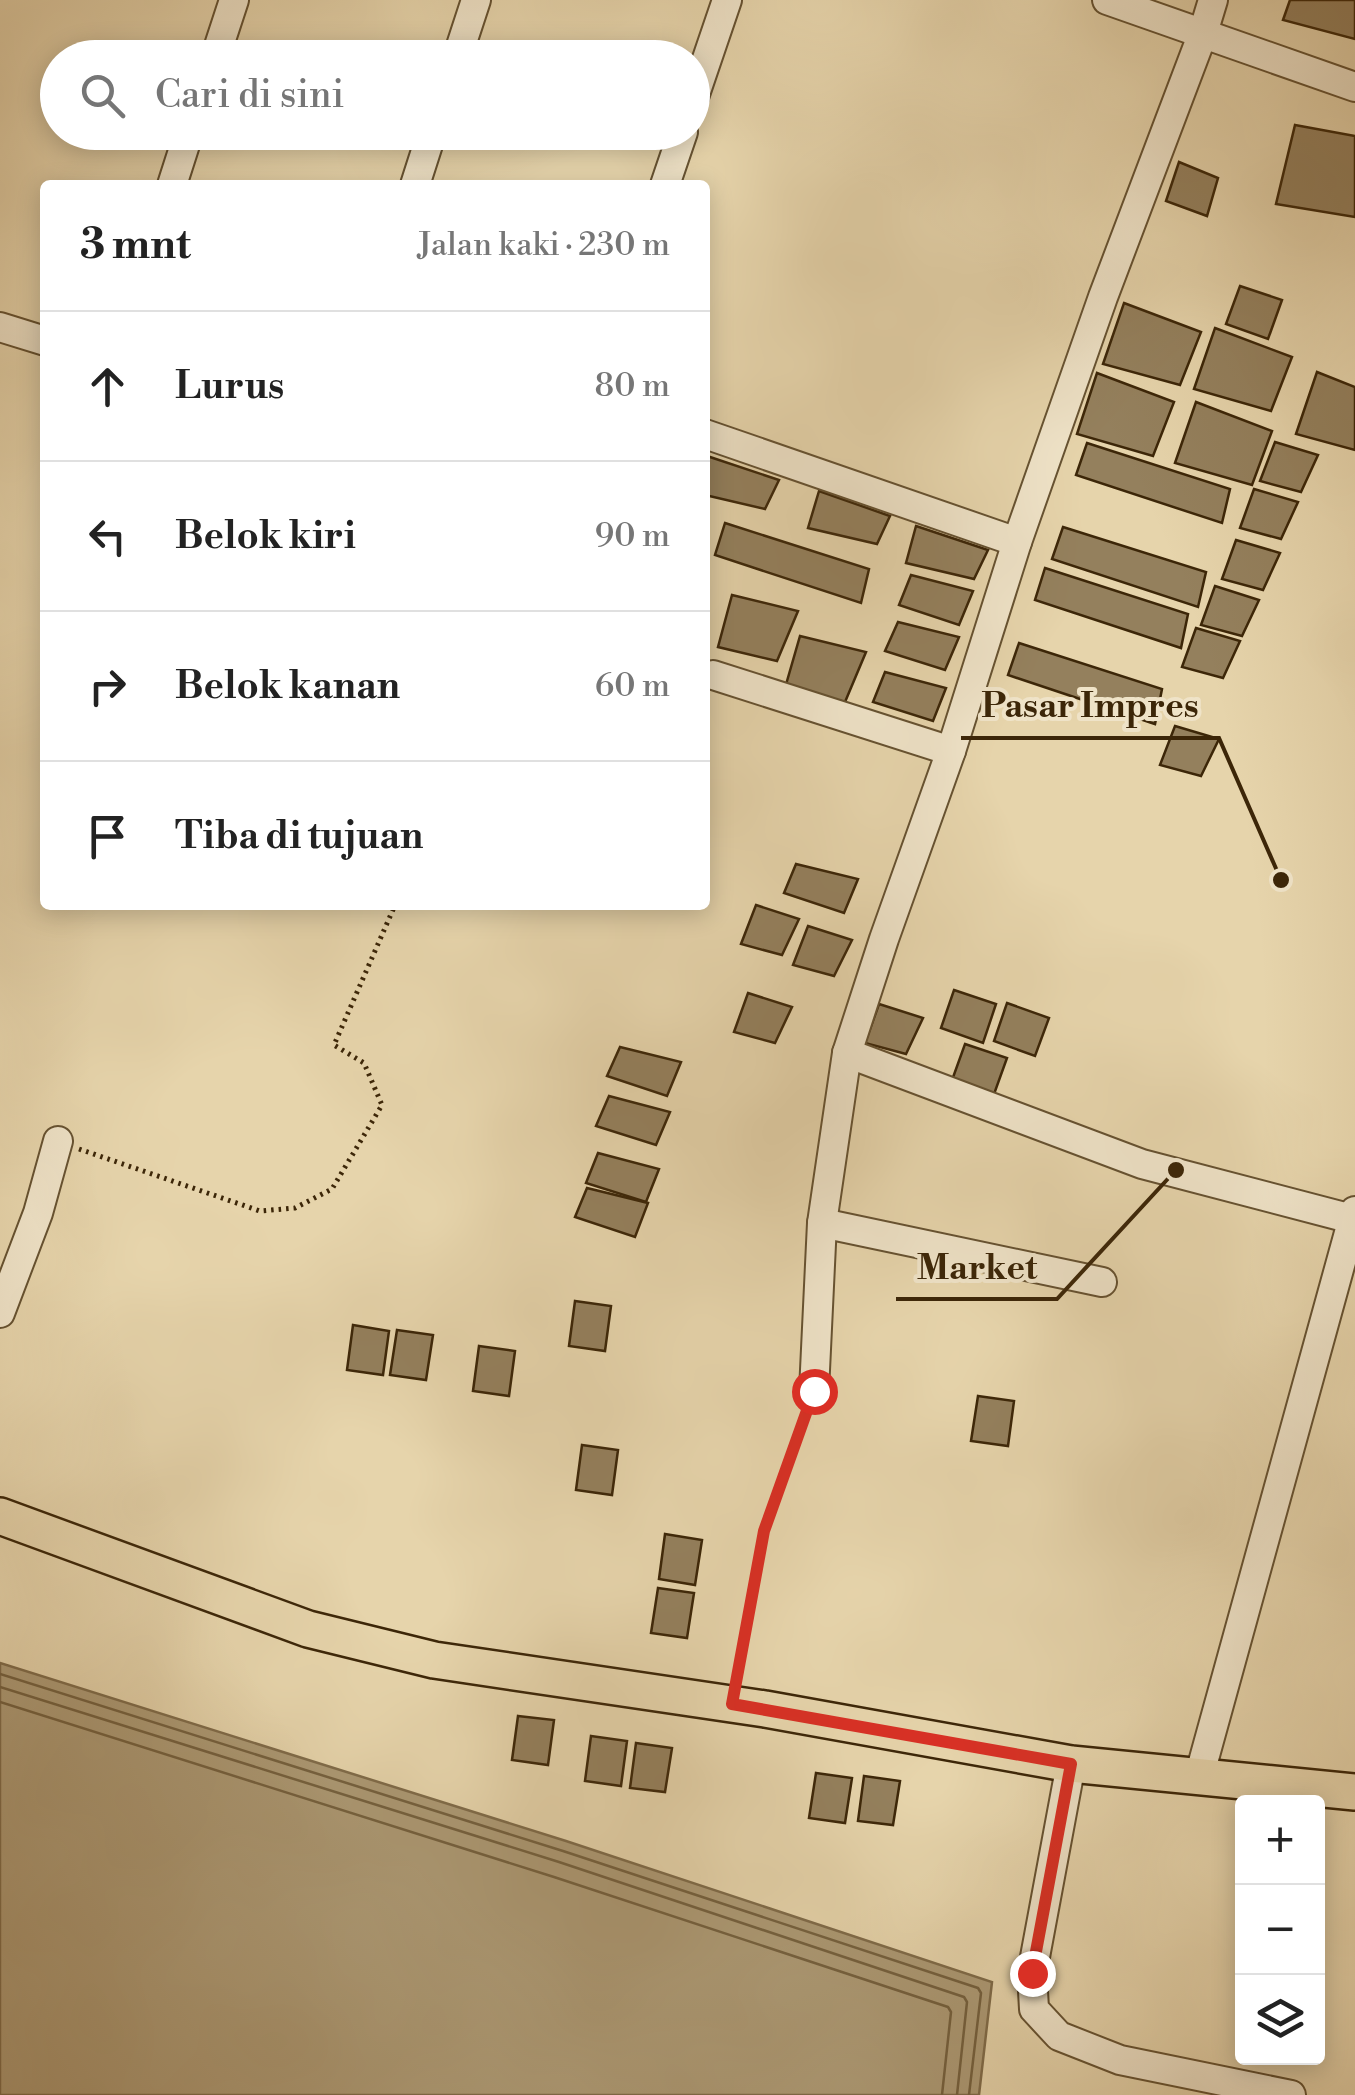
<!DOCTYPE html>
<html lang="id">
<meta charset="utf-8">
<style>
body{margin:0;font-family:"Libre Bodoni",serif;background:#f2f2f2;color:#222}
.controls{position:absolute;right:30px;bottom:30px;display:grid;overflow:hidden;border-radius:10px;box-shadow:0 5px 25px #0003}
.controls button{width:90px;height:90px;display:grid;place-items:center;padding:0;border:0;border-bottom:2px solid #e0e0e0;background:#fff;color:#222;font:50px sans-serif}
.stop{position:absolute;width:30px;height:30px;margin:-22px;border:8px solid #d93025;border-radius:50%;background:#fff}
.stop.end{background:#d93025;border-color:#fff;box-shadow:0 2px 10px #0008}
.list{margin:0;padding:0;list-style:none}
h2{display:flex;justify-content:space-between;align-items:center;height:130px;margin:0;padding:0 40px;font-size:42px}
h2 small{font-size:32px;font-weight:400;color:#767676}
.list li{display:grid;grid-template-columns:65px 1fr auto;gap:30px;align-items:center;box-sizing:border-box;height:150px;padding:0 40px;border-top:2px solid #e0e0e0}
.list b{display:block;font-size:38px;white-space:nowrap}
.list em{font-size:32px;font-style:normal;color:#767676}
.icon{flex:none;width:55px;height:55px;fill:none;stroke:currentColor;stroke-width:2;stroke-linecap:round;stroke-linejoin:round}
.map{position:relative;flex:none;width:1355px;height:2095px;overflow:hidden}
.search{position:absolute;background:#fff;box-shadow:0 5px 25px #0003;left:40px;top:40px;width:670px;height:110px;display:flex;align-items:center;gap:25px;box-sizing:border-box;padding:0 35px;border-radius:55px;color:#767676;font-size:38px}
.panel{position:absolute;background:#fff;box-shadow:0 5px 25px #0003;left:40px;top:180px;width:670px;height:730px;border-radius:10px}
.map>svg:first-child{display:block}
.water{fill:#ac9974;stroke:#7f6b49;stroke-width:2.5}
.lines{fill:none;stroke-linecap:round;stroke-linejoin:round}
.shore{stroke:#74603e;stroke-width:2.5}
.building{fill:#94805d;stroke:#3c2608;stroke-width:2.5}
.minor-casing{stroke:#665231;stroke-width:32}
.major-casing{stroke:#3c2608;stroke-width:40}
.path{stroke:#3c2608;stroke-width:5;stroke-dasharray:2.5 5;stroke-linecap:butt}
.minor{stroke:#efe3c8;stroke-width:28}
.major{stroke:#e6d4ab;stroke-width:35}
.route{stroke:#d93025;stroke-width:12}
.leader{fill:none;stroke:#3c2608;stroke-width:4}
.callout-dot{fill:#3c2608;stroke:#efe3c8;stroke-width:4}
.callout-label{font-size:35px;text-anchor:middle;font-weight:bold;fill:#3c2608;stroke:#efe3c8;stroke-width:8;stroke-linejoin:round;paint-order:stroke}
</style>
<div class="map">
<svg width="1355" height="2095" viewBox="0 0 1355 2095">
<rect width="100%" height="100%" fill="#e6d4ab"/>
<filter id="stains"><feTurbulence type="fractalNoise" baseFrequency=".002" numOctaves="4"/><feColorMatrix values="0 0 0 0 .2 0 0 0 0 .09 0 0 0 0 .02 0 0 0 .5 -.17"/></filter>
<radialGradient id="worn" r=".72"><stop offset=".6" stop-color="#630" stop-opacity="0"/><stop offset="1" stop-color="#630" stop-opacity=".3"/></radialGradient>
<!-- water -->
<path class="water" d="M0,1663l566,178 426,141 -13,113h-979z"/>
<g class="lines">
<!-- shore -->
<g class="shore">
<path d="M0,1674l563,177 415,137 3,5 -12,102"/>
<path d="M0,1687l559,175 405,135 3,5 -10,93"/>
<path d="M0,1702l554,175 394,130 3,5 -9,83"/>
</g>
</g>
<!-- building -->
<g class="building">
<path d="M1290,0h65v39l-72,-19z"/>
<path d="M1295,125l60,11v81l-79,-13z"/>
<path d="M1179,162l39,16 -11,38 -41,-15z"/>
<path d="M1240,286l42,14 -14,39 -42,-15z"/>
<path d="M1124,303l77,29 -21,53 -77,-21z"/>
<path d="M1215,328l77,29 -21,54 -77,-22z"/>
<path d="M1317,372l38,15v63l-59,-16z"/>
<path d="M1097,373l77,29 -21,54 -76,-22z"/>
<path d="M1196,402l76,29 -20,54 -77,-22z"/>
<path d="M1275,442l43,13 -17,37 -41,-11z"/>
<path d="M1087,443l143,46 -8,34 -146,-48z"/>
<path d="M707,456l72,24 -14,29 -60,-14v-31z"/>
<path d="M1254,489l44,13 -17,37 -41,-11z"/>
<path d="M819,491l71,25 -13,28 -69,-16z"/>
<path d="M725,523l144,46 -8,34 -146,-48z"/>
<path d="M916,526l72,24 -14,29 -68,-16z"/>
<path d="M1063,527l143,45 -8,35 -146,-48z"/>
<path d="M1236,540l44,13 -17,37 -41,-11z"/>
<path d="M1045,568l143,46 -7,34 -146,-48z"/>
<path d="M911,575l62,16 -14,34 -60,-20z"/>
<path d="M1215,586l44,14 -17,36 -41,-11z"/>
<path d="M732,595l66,16 -21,50 -59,-14z"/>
<path d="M898,622l61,15 -14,33 -60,-19z"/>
<path d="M1196,628l44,13 -17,37 -41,-11z"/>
<path d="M800,636l66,16 -21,50 -60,-14z"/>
<path d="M1019,643l143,46 -7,35 -147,-49z"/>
<path d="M885,672l61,16 -13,33 -60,-19z"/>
<path d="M1175,726l44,13 -18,37 -41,-11z"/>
<path d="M796,864l62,15 -14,34 -60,-20z"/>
<path d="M756,905l43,14 -17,36 -41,-11z"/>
<path d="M808,926l44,14 -18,36 -41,-11z"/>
<path d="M954,990l42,14 -13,39 -42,-15z"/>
<path d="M748,993l44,14 -17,36 -41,-11z"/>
<path d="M1007,1003l42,15 -14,38 -41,-15z"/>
<path d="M879,1004l44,14 -17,36 -41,-11z"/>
<path d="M965,1044l42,14 -14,39 -42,-14z"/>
<path d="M620,1047l61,15 -14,34 -60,-20z"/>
<path d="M609,1096l61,16 -14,33 -60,-19z"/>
<path d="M598,1153l61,16 -13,33 -60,-19z"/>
<path d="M587,1188l61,15 -13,34 -60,-20z"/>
<path d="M575,1301l36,5 -6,45 -36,-5z"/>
<path d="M353,1325l36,6 -6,44 -36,-5z"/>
<path d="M397,1330l36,5 -7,45 -36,-5z"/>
<path d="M479,1346l36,5 -6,45 -36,-5z"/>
<path d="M978,1396l36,5 -6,45 -37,-5z"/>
<path d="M582,1445l36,5 -6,45 -36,-5z"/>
<path d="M665,1534l37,6 -7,45 -36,-6z"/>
<path d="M658,1588l36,5 -7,45 -36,-5z"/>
<path d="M518,1716l36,4 -6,45 -36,-5z"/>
<path d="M591,1736l36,5 -6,45 -36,-5z"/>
<path d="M636,1743l36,5 -7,44 -35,-4z"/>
<path d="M816,1773l36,5 -7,45 -36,-5z"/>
<path d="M864,1776l36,5 -7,44 -35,-4z"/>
</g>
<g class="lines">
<defs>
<g id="minor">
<path d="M1107,0l248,87"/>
<path d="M215,58l19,-58"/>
<path d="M457,58l19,-58"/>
<path d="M692,103l35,-103"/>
<path d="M172,185l17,-53"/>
<path d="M415,185l17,-53"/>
<path d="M665,185l18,-53"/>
<path d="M0,327l45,14"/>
<path d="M705,434l312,108"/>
<path d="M713,675l238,76"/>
<path d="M847,1053l295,111 210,55"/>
<path d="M822,1223l280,59"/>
<path d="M0,1313l38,-100 20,-72"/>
<path d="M814,1391l8,-168 25,-170 37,-114 67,-188 66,-209 86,-245 100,-264 10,-33"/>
<path d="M1071,1764l-39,209 2,36 25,27 61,24 171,35"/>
<path d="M1199,1777l156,-566"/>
</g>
<path id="major" d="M0,1516l308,113 126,31 331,49 306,55 284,28"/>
</defs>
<!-- minor casing -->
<use href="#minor" class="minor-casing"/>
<!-- major casing -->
<use href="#major" class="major-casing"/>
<!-- path -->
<g class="path">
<path d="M79,1149l181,62 35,-3 37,-19 50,-84 -18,-42 -30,-18 61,-140"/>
<path d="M737,1676l27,-145 43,-118"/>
</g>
<!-- minor -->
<use href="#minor" class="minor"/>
<!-- major -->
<use href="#major" class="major"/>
</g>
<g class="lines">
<!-- route -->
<path class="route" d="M814,1391l-50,140 -32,173 339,60 -39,209"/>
</g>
<!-- callouts -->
<path class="leader" d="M1281 880L1219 738H961M1176 1170L1057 1299H896"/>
<g class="callout-dot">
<circle cx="1281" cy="880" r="10"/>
<circle cx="1176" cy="1170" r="10"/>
</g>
<g class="callout-label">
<text x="1090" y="717">Pasar Impres</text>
<text x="977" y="1279">Market</text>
</g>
<rect width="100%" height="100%" filter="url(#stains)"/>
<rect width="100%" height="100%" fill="url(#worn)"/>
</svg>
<div class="controls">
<button>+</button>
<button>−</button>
<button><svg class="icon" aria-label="layers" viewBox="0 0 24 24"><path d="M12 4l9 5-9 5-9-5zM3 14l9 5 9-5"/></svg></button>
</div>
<div class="stop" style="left:814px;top:1391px"></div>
<div class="stop end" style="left:1032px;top:1973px"></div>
<div class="search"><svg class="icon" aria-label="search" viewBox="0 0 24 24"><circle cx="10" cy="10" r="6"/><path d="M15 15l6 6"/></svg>Cari di sini</div>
<section class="panel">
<h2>3 mnt<small>Jalan kaki · 230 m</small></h2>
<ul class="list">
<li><svg class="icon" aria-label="ahead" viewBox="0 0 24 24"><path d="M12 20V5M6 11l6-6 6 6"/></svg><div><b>Lurus</b></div><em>80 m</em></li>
<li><svg class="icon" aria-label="left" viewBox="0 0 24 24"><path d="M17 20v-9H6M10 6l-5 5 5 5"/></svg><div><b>Belok kiri</b></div><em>90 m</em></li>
<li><svg class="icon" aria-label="right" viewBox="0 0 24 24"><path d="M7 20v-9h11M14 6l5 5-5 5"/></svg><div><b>Belok kanan</b></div><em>60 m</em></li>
<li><svg class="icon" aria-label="arrive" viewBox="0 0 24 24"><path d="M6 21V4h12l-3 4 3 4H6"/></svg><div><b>Tiba di tujuan</b></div></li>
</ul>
</section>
</div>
